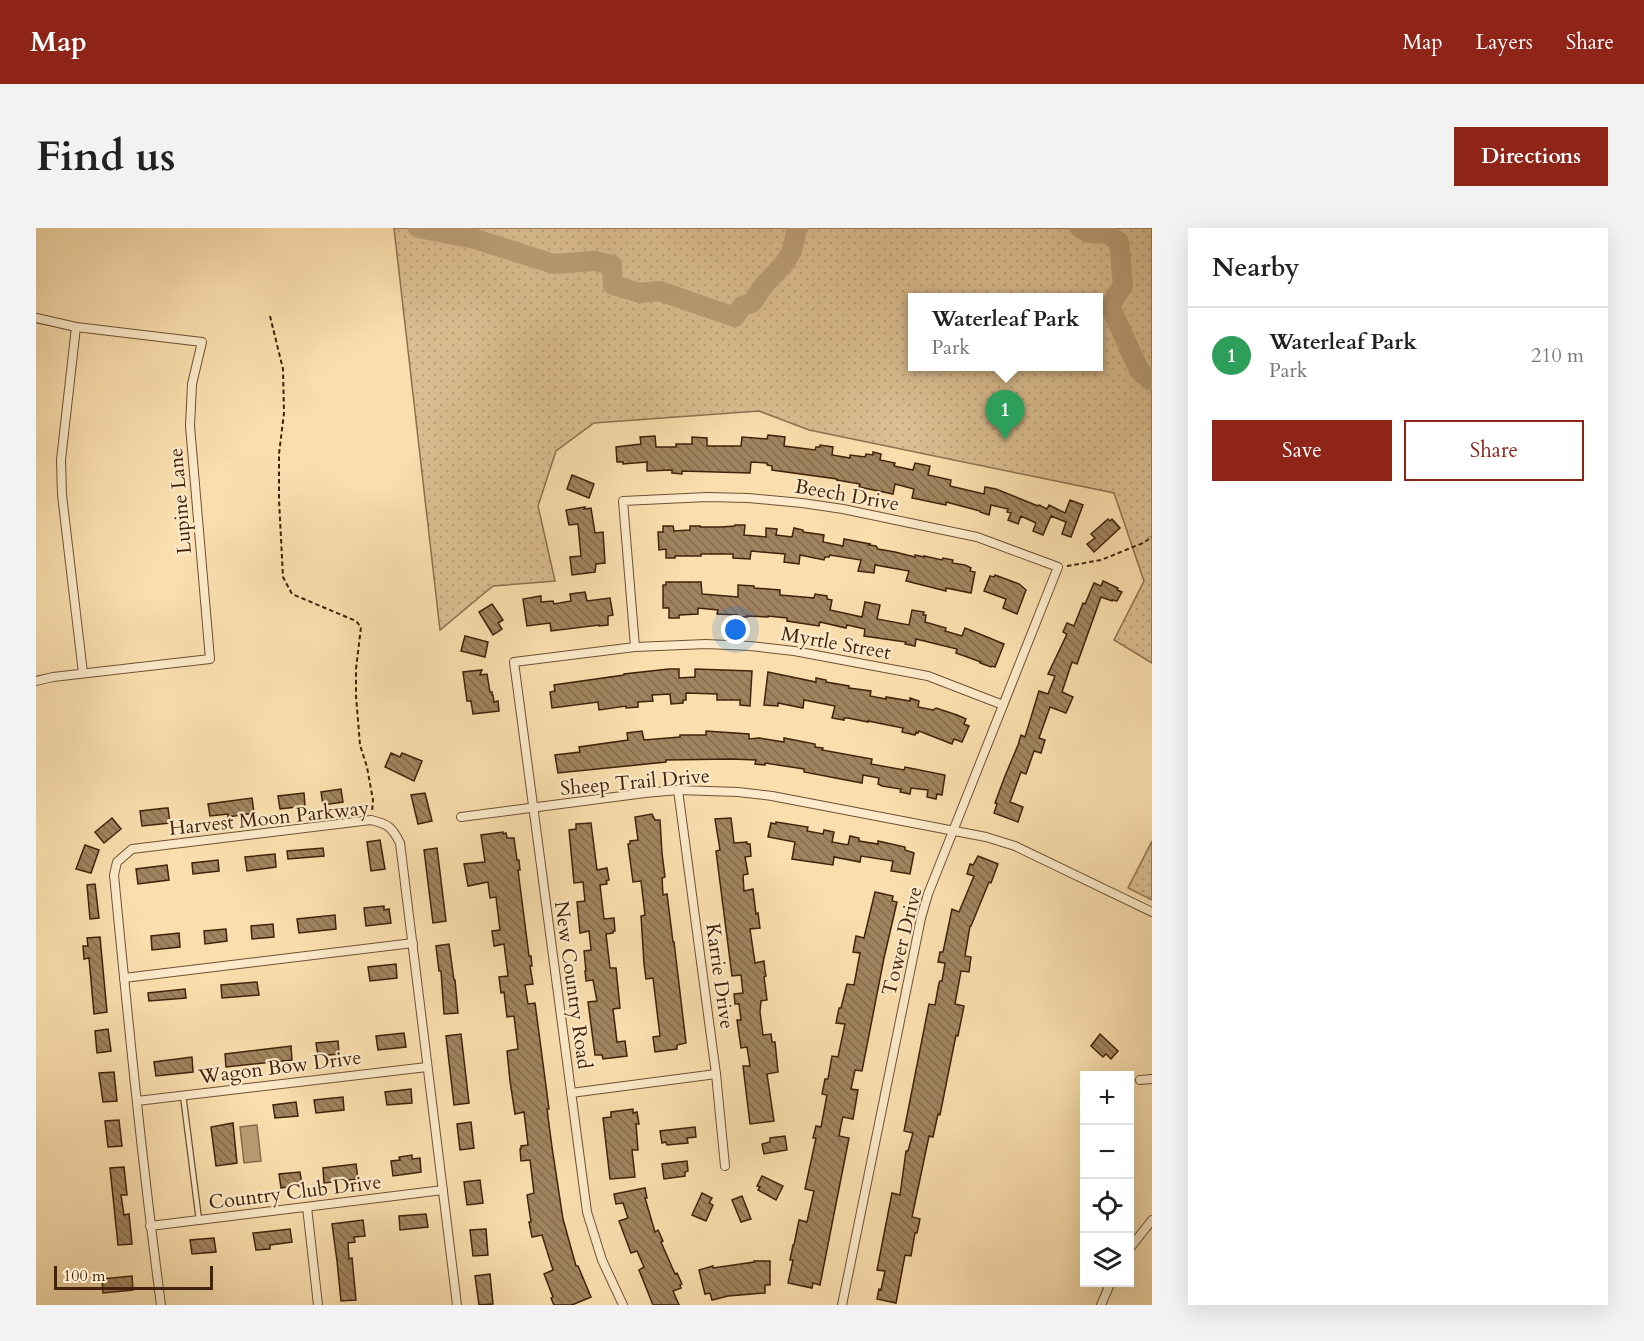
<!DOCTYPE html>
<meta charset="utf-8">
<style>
body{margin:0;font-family:Cardo,serif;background:#f2f2f2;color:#222}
.controls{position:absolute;right:18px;bottom:18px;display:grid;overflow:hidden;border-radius:0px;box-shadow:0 6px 24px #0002}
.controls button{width:54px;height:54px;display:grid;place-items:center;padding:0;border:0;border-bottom:2px solid #e0e0e0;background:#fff;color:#222;font:30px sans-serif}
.scale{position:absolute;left:18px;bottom:15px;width:159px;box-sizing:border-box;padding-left:6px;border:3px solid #41220a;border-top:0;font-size:16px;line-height:21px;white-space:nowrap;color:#41220a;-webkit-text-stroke:4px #fceaca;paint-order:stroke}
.you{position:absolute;left:700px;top:402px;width:21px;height:21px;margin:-15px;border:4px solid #fff;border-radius:50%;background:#1a73e8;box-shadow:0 0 0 9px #1a73e833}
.badge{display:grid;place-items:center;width:39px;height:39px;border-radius:50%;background:#8f2418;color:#fff;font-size:20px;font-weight:700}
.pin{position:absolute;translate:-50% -50px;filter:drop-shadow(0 2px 3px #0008)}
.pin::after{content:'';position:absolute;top:32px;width:21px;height:18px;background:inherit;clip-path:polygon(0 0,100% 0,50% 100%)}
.popup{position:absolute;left:872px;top:65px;width:195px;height:78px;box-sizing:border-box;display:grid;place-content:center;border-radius:0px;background:#fff;filter:drop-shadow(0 2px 4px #0005);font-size:20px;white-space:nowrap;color:#767676}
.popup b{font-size:22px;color:#222}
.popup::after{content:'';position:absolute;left:50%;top:100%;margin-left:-12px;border:12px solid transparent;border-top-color:#fff}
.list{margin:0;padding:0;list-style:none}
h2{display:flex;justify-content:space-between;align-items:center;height:78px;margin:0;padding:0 24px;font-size:26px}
h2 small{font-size:20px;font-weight:400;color:#767676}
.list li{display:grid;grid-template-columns:39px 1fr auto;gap:18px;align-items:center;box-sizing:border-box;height:96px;padding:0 24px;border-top:2px solid #e0e0e0}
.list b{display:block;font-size:22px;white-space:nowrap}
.list p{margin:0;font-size:20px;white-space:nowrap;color:#767676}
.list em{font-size:20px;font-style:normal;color:#767676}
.actions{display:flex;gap:12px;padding:18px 24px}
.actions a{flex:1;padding:14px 0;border:2px solid #8f2418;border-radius:0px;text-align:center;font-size:21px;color:#8f2418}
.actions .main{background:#8f2418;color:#fff}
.icon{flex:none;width:33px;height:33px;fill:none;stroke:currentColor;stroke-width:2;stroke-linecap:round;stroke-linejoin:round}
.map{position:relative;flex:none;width:1116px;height:1077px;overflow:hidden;border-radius:0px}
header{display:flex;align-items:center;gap:36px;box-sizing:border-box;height:84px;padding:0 30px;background:#8f2418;color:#fff}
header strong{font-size:28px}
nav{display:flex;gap:33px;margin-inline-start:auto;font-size:21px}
.intro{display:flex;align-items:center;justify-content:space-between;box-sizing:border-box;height:144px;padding:0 36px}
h1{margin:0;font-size:42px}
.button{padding:15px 27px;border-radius:0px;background:#8f2418;color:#fff;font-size:21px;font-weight:700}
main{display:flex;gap:36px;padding:0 36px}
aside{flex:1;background:#fff;border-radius:0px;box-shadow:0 6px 24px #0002}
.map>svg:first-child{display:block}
.park{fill:url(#park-dots);stroke:#8e704e;stroke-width:1.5;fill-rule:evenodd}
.water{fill:#bb9e76;stroke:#8a6c4b;stroke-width:1.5}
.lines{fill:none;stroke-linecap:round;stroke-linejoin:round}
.river{stroke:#bb9e76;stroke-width:20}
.building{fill:url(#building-back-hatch);stroke:#41220a;stroke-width:1.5}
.service-casing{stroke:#6f5133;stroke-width:7}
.minor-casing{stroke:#6f5133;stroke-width:10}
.path{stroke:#41220a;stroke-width:2;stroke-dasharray:4.5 3;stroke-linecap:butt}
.service{stroke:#fceaca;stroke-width:4.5}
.minor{stroke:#fceaca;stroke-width:8}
.labels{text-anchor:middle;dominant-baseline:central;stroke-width:4.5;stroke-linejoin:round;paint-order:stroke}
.street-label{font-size:20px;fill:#41220a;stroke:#fceaca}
</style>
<header>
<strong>Map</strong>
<nav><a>Map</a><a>Layers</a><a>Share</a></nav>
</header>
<div class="intro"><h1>Find us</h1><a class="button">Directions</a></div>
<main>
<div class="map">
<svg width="1116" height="1077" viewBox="0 0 1116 1077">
<defs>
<pattern id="park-dots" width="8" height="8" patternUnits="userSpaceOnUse" patternTransform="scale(1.5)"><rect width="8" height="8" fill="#dbbe91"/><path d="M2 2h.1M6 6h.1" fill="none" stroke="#bda37c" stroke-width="1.8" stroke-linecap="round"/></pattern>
<pattern id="building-back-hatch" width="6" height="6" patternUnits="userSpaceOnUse" patternTransform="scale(1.5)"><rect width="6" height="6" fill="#a1845f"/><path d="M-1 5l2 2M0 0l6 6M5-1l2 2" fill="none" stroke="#856c4d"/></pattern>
</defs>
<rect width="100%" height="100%" fill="#fadead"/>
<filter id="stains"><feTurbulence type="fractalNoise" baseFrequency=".00333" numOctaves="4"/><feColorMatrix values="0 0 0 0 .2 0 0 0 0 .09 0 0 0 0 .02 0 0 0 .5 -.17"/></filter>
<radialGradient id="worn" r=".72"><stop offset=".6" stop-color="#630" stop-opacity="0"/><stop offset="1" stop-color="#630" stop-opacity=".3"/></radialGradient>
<!-- park -->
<g class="park">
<path d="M358,0h758v435l-38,-23 30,-59 -30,-88 -305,-63 -50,-19 -165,12 -38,28 -18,55 17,75 -62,5 -53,44zM876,70h186v68h-186z"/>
<path d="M1116,613v59l-24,-12z"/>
</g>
<!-- water -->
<path class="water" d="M221,897l4,36 -17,2 -4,-36z"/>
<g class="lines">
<!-- river -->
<g class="river">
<path d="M382,0l57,11 79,25 40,-3 18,4 1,20 27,8 19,-2 76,26 7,-11 10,-3 12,-18 20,-21 8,-13 5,-23"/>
<path d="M1044,0l9,5 19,1 11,8 4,43 -13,21 29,64 11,10 2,-1"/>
</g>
</g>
<!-- building -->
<g class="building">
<path d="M732,207l17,2 -1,9 31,4 1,-3h4v-2l13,2 -1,8 18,3v-3l15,2 1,-3 7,1v-3l8,2 -1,6 15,3 -1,3 19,4 2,-7 15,3 -2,9 23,5 -1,6 34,8 1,-7 11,2 42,17 1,-1 8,4 2,-4 16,8 5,-13 13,5 -12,32 -9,-3 4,-12 -15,-6 -8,19 -10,-4 3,-8 -15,-7 -3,8 -10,-4 3,-7 -4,-1 1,-3 -17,-4 -2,10 -9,-3v-1l-34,-9v3l-24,-5 -10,-2 2,-9 -19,-5 -2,10 -34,-7 1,-3 -23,-4v-1l-65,-9v-4l-5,-1v-2l-16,-1 -1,11 -68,-2v3l-10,-1v-3l-25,1v-9l-24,2v-2h-6l-1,-15 25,-3 -1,-7 15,-1 1,11h20v-3h16v-7l15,1v8h34l1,-9 25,2z"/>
<path d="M536,247l22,9 -5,14 -22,-9z"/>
<path d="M549,279l-1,2 7,-1 4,25 8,-1 2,31 -9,1 -1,8 -23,3 -2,-18 11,-1 -3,-32 -9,1 -3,-15z"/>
<path d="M1072,291l2,2 2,-2 8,9 -26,24 -7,-8 8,-6 -4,-4z"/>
<path d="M699,297h10l-1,10 22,2v-9l11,1 -1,6 16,2 2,-9 9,2v2l21,3 -1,7 20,4 1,-7 26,5 -1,1 7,1 2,3 17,3 20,5v-2l9,2v-1l18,4 1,-2 10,2 -1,3 13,2 6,3 -1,3 5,1 -4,21 -25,-5v3l-40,-10 3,-10 -34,-6 -1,8 -16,-2 3,-11 -31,-5 -1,2h-4l-1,3 -24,-5 -1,9 -15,-2 1,-8 -34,-3 -1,8 -17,-1v-4h-32v2h-26v2h-9v-9l-7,1 -1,-18h5v-6h10l1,5 16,-1v-4h10v1h21l14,-1z"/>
<path d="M959,347l24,9 7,6 -9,24 -14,-6 3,-9 -22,-8 6,-15 4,1z"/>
<path d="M1067,353l15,7 -1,2 5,2 -5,9 -5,-1v1l-11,-4 -24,67 -5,-2 -10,30 11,5 -7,16 -16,-6 -11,31 6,2 -4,13 -7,-2 -8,23 -5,-2 -11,30 13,5 -5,15 -24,-9 3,-9 -2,-1 10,-27 13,-31 3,-10 4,2 14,-46 9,3 7,-18 -7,-2 19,-40 -4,-2 4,-9 7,3 9,-23 2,1 9,-21 7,3z"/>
<path d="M630,354h35l1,12 36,3v-12l16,1v2l26,2v5l34,3 1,-4 12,2v3l5,1 -2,10 32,7 3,-15 15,3 -3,14 32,6 3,-15 12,2 -1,3h3l-1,7 21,6 -1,3 17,5 3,-8 39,16 -9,23 -3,-1 -1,1 -11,-4 1,-1 -25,-9 1,-4 -41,-10 -1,7 -10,-2 1,-2 -42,-6 1,-7 -18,-4 -1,3 -26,-6 -1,4 -32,-5v-3l-19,-2v1l-21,-1v1h-9v-2l-21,-1 1,-4 -20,-2v6l-19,1v3h-10v-10h-6v-23h3z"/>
<path d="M549,364l2,9 23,-3 3,17 -5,1v9l-9,1v-1l-48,6 -1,-8 -23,3 -4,-27 18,-3v6l12,-1 1,3 17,-3 -1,-7z"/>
<path d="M456,376l11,16 -5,3 4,6 -9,6 -14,-23z"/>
<path d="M429,408l23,6 -3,15 -24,-6z"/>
<path d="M633,441h10v9l16,-1v-8l57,2 -2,35 -10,-1v-5h-23v-6l-31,-1v7h-3v3l-12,1 -1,-10 -18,1 1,6 -15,1v5l-12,1v-2l-27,4 -1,-8 -46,6 -2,-16 5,-1 -1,-6 70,-10v-1z"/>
<path d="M446,442l-2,5 7,-1 3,18h2v3h1l1,7 4,-1 1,10 -26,3 -2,-13h-4l-4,-29z"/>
<path d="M732,444l48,10v-4l10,2v2l23,4v2l22,3 -1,5 16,3v-2l24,4v-3l9,3 -1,6 15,3 3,-2 21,7 9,4 -2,5 5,2 -7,16 -8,-3 -2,5 -33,-13 -1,2 -2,-1 -1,3 -13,-3 1,-4 -35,-7v1l-20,-4h-4v2l-12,-2 3,-12 -31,-6 -1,8 -25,-5v3l-14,-1z"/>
<path d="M606,503l2,9 36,-3v-2h26v-4l43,3v5l10,-1 25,4v-4l31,6v3l8,1 -1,2 50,9 -1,5 33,6 1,-3 40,8 -3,20 -5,-1 -1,5 -9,-2 1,-7 -17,-2 -1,6 -10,-2 1,-3 -19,-3 -4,-2 1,-6 -16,-3 -1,8 -58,-11v-3l-39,-6v2l-10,-1 1,-4 -25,-1 -65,1v2l-108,11 -3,-18 25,-3 -1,-5 49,-7 -1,-7z"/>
<path d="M355,525l9,4 2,-4 20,8 -8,20 -29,-14z"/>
<path d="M305,561l2,13 -20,3 -2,-13z"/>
<path d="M268,565l1,13 -25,3 -2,-13z"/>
<path d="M389,565l7,28 -14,3 -7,-29z"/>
<path d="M216,570l2,15 -26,4v-3l-18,2 -2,-12z"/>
<path d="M130,580h2l2,15 -28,3 -2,-15z"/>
<path d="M616,586l3,6h5l2,33 3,24 -3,1 1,17 4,-1 6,48h1l12,101 -9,2v4l-22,3 -2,-15 7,-1 -7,-58 -7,1 -2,-15 -3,-48 4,-1 -4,-34 -8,1 -5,-38h2v-3l8,-1 -3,-23z"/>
<path d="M76,590l9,11 -17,14 -9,-11z"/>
<path d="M695,590l3,25 13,-1v2h3l1,12 -6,1 3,17 -5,1 1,16 9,-2 3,25 2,-1 2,15 -10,1 5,34 9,-2 1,10 1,5 -2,1 3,23 -6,1 -1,11 3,23 8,-1 1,8h3l3,30 -11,2 7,47 -24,3 -7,-58h7l-3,-19 -6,1 -4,-28h4l-2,-16h-4l-1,-10 9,-1 -2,-18 -9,1 -16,-125 4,-1 -5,-31z"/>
<path d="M740,594l32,5 -1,4 16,3 1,-4 10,2 -2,10 16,3 2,-9 9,2v3l19,3v-3l27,6v3l9,3 -4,21 -19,-3 2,-10 -32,-5 -1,6 -26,-5 -1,8 -41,-6 3,-17 -27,-5 3,-14 5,1z"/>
<path d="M555,595l6,47 10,-2 2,12 -3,1 1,3 -7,1 4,34 10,-1 1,13h-2v2l-7,1 4,34h6l4,40 -7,1 4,33 8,-1 2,15 -24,3 -1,-4h-7l-7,-53 9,-1 -4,-21 -7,1 -1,-10h1l-2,-20 7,-1 -2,-19 -9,2 -3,-31 8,-1 -2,-19 -9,1 -5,-53 7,-1v-5z"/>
<path d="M467,604v2l3,-1 1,5h7l3,22h2l1,10h-2l11,86h2l1,10h-2l3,18 -8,1 3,19 7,-1 14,106h-2l5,38 11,72 13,47h2l13,31 -19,8h-18l-3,-7 2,-1 -9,-23 9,-4 -11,-35 -10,2 -3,-15h2l-4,-27 7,-2 -4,-33 -9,1 -1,-12h1v-3l7,-1 -4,-33 -9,2 -5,-33 -3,-30 11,-2 -4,-33 -7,1 -3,-25 -3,1 -2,-16 9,-1 -4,-32 -10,2 -2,-15 8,-1 -4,-33 -6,1 -2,-16 -20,4 -3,-17 -1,-5 21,-2 -4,-27z"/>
<path d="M344,612l5,29 -14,2 -4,-29z"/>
<path d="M49,617l14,5 -8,23 -15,-4z"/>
<path d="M287,620l1,8 -36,3 -1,-8z"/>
<path d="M401,620l9,73 -13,2 -9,-73z"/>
<path d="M239,626l1,13 -29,4 -2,-14z"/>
<path d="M942,628l20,8 -7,19 -2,-1 -18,44h-1l-5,30 6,1 -2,15 -8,-1 -6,33 9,2 -6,30 -2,-1 -16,80 -2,-1 -5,23 -4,-1 -17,81 8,2 -3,14h-2l-4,23 -6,-1 -9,48 -19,-4 2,-10 2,1 4,-19 -8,-1 15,-77 8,2 6,-44h2l5,-18 -9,-2 25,-127 6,1 4,-22 1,-2h2l3,-18 -7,-1 2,-10h3l9,-43 7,3 15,-36 -7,-2 3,-10 3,1z"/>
<path d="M182,632l1,11 -26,3 -1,-11z"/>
<path d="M131,637l2,15 -31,4 -2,-15z"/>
<path d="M59,656l4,34 -9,1 -3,-34z"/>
<path d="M839,664l18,4 -1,5 5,1 -13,56 -22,113 -7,-1 -4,19 7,1 -5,29 -10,-2 -1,3 -3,16 10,2 -29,147 -7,-2 -1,5 -24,-5 5,-23h-3l3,-15h1l5,-25 8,2 7,-31 -9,-2 11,-51h-3l3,-12 5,1 6,-32 -5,-1 3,-15h3l4,-23 6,1 7,-33 -9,-1 3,-15h2l6,-24 7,1 6,-32 -7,-1 3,-16 8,2z"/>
<path d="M348,678v4l5,-1 2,14 -25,3 -2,-18z"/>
<path d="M299,687l1,14 -37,4 -2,-14z"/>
<path d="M237,696l1,13 -22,2 -1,-13z"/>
<path d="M190,701l1,12 -22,3 -1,-13z"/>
<path d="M143,705l1,14 -28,3 -1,-14z"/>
<path d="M64,709l7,75 -13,2 -5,-56 -5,1 -1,-13h5l-1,-8z"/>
<path d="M413,716l5,36h1l3,33 -14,1 -3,-43h-2l-3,-25z"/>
<path d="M360,736l1,14 -27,3 -2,-14z"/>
<path d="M221,754l2,13 -37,3 -1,-13z"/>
<path d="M149,761l1,9 -37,3 -1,-8z"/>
<path d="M72,801l3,22 -14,2 -2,-22z"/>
<path d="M368,805l2,14 -28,3 -2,-14z"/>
<path d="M425,806l8,69 -15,2 -8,-69z"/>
<path d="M1064,806l18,17 -7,8 -5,-5 -3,3 -12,-11z"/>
<path d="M302,813l1,13 -21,2 -2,-13z"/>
<path d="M255,818l1,14 -66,7 -1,-13z"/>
<path d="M156,829l1,15 -37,4 -2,-14z"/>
<path d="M78,844l3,29 -14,1 -4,-29z"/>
<path d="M375,861l1,14 -25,2 -2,-13z"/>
<path d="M307,869l1,13 -28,3 -2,-13z"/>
<path d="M260,874l2,14 -23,2 -2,-13z"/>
<path d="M597,881v4l4,-1 2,12h-3l2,26h-6l3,27 -25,2 -7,-61 8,-1v-5z"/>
<path d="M83,892l3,26 -14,1 -3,-26z"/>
<path d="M435,894l3,26 -14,2 -3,-26z"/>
<path d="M197,895l4,40 -21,3 -5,-39z"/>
<path d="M659,899l1,10 -9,1 1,5 -21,2 -1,-3 -4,1 -2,-12z"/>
<path d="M749,908l2,14 -23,4 -2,-10 8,-2v-4z"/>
<path d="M376,927v4l8,-1 1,14 -28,4 -2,-15 9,-1 -1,-3z"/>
<path d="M651,933l1,10 -3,1v4l-21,3 -2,-15z"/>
<path d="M320,936l2,15 -34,4 -1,-15z"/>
<path d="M88,939l3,28h-6l3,20 5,-1 3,30 -14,1 -8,-77z"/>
<path d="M264,944l2,13 -21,3 -2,-14z"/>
<path d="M726,948l21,10 -7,14 -18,-10 2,-3 -3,-1z"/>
<path d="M444,952l3,23 -16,2 -3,-23z"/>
<path d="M609,960l2,10h-2l10,34 3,-2 5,11 -2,1 14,32 2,-1 5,11 -2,1 1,3 -8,3 6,14h-26l-14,-35 5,-3 -7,-16 -6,2 -12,-32 9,-3 -5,-15 -7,1 -2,-10z"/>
<path d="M666,965l10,5 -3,5 4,2 -7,16 -14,-6z"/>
<path d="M706,968l9,23 -10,3 -9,-22z"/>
<path d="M390,986l2,13 -28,3 -1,-14z"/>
<path d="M327,992l2,16 -11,1 1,5 -7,1 1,16 3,-1 4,42 -15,1 -4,-40 -5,-37z"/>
<path d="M254,1001l2,13 -22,3v4l-14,1 -3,-17z"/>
<path d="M450,1001l2,26 -15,1 -3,-26z"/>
<path d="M178,1010l2,14 -24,2 -2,-14z"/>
<path d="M718,1033h16v24h-5v8l-37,3 -16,4 -2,-7 -5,1 -6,-24 14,-4v2l41,-6z"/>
<path d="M454,1046l3,30 -14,1 -4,-29z"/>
<path d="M96,1048l1,14 -30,3 -1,-14z"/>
</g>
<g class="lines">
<defs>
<path id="service" d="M147,867l16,125"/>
<g id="minor">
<path d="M0,90l40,9 126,15 -10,42 -2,42 20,233 -157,18 -17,4"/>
<path d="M40,99l-15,133 1,35 21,178"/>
<path d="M599,419l-12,-146 84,-4 41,1 54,5 41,6 134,28 81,30 -130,327 -7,24 -79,387"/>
<path d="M642,562l38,284 9,92"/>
<path d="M425,589l184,-24 33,-3 60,2 34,4 214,41 29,9 137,66"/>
<path d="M88,750l289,-35"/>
<path d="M1104,852l12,-1"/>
<path d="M535,865l145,-19"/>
<path d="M101,873l290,-34"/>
<path d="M271,979l11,98"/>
<path d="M114,998l293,-36"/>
<path d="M1094,1020l22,-28"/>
<path d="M125,1077c-19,-143 -33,-286 -47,-430l3,-13 15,-13 239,-29c17,4 21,7 29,23l57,462"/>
<path d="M587,1077l-21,-45 -15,-48 -73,-550 121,-15 71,-3 44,2 44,5 134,25 75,29"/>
<path d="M1065,1077l10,-23"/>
</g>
</defs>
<!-- service casing -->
<use href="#service" class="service-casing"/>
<!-- minor casing -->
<use href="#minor" class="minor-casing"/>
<!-- path -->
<g class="path">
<path d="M234,88l13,53 1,44 -5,41v46l4,77 9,17 64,27 5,6 -5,42v27l4,49 7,22 6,33 -1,12"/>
<path d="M1031,338l34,-6 42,-17 9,-6"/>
</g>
<!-- service -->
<use href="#service" class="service"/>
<!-- minor -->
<use href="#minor" class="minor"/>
</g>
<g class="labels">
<!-- street labels -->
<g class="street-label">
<text transform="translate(811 267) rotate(10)">Beech Drive</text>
<text transform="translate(144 273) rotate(-95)">Lupine Lane</text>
<text transform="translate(800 415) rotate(10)">Myrtle Street</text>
<text transform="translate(599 554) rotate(-5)">Sheep Trail Drive</text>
<text transform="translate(233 590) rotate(-6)">Harvest Moon Parkway</text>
<text transform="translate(866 713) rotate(-76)">Tower Drive</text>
<text transform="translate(684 748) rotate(82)">Karrie Drive</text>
<text transform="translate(537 757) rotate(82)">New Country Road</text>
<text transform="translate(244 839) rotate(-7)">Wagon Bow Drive</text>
<text transform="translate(259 964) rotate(-7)">Country Club Drive</text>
</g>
</g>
<rect width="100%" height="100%" filter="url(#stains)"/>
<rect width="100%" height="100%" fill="url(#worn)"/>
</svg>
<div class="controls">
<button>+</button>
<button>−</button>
<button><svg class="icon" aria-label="locate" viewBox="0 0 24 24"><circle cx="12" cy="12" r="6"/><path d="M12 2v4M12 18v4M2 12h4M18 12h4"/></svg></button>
<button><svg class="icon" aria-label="layers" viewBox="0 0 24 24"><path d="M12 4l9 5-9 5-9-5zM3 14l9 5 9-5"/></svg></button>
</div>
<div class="scale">100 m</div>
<div class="you"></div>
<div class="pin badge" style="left:969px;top:212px;background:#2e9e5b">1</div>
<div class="popup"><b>Waterleaf Park</b>Park</div>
</div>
<aside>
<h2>Nearby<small></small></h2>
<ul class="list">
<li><span class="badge" style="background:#2e9e5b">1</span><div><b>Waterleaf Park</b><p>Park</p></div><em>210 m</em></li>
</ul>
<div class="actions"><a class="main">Save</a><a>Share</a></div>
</aside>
</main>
